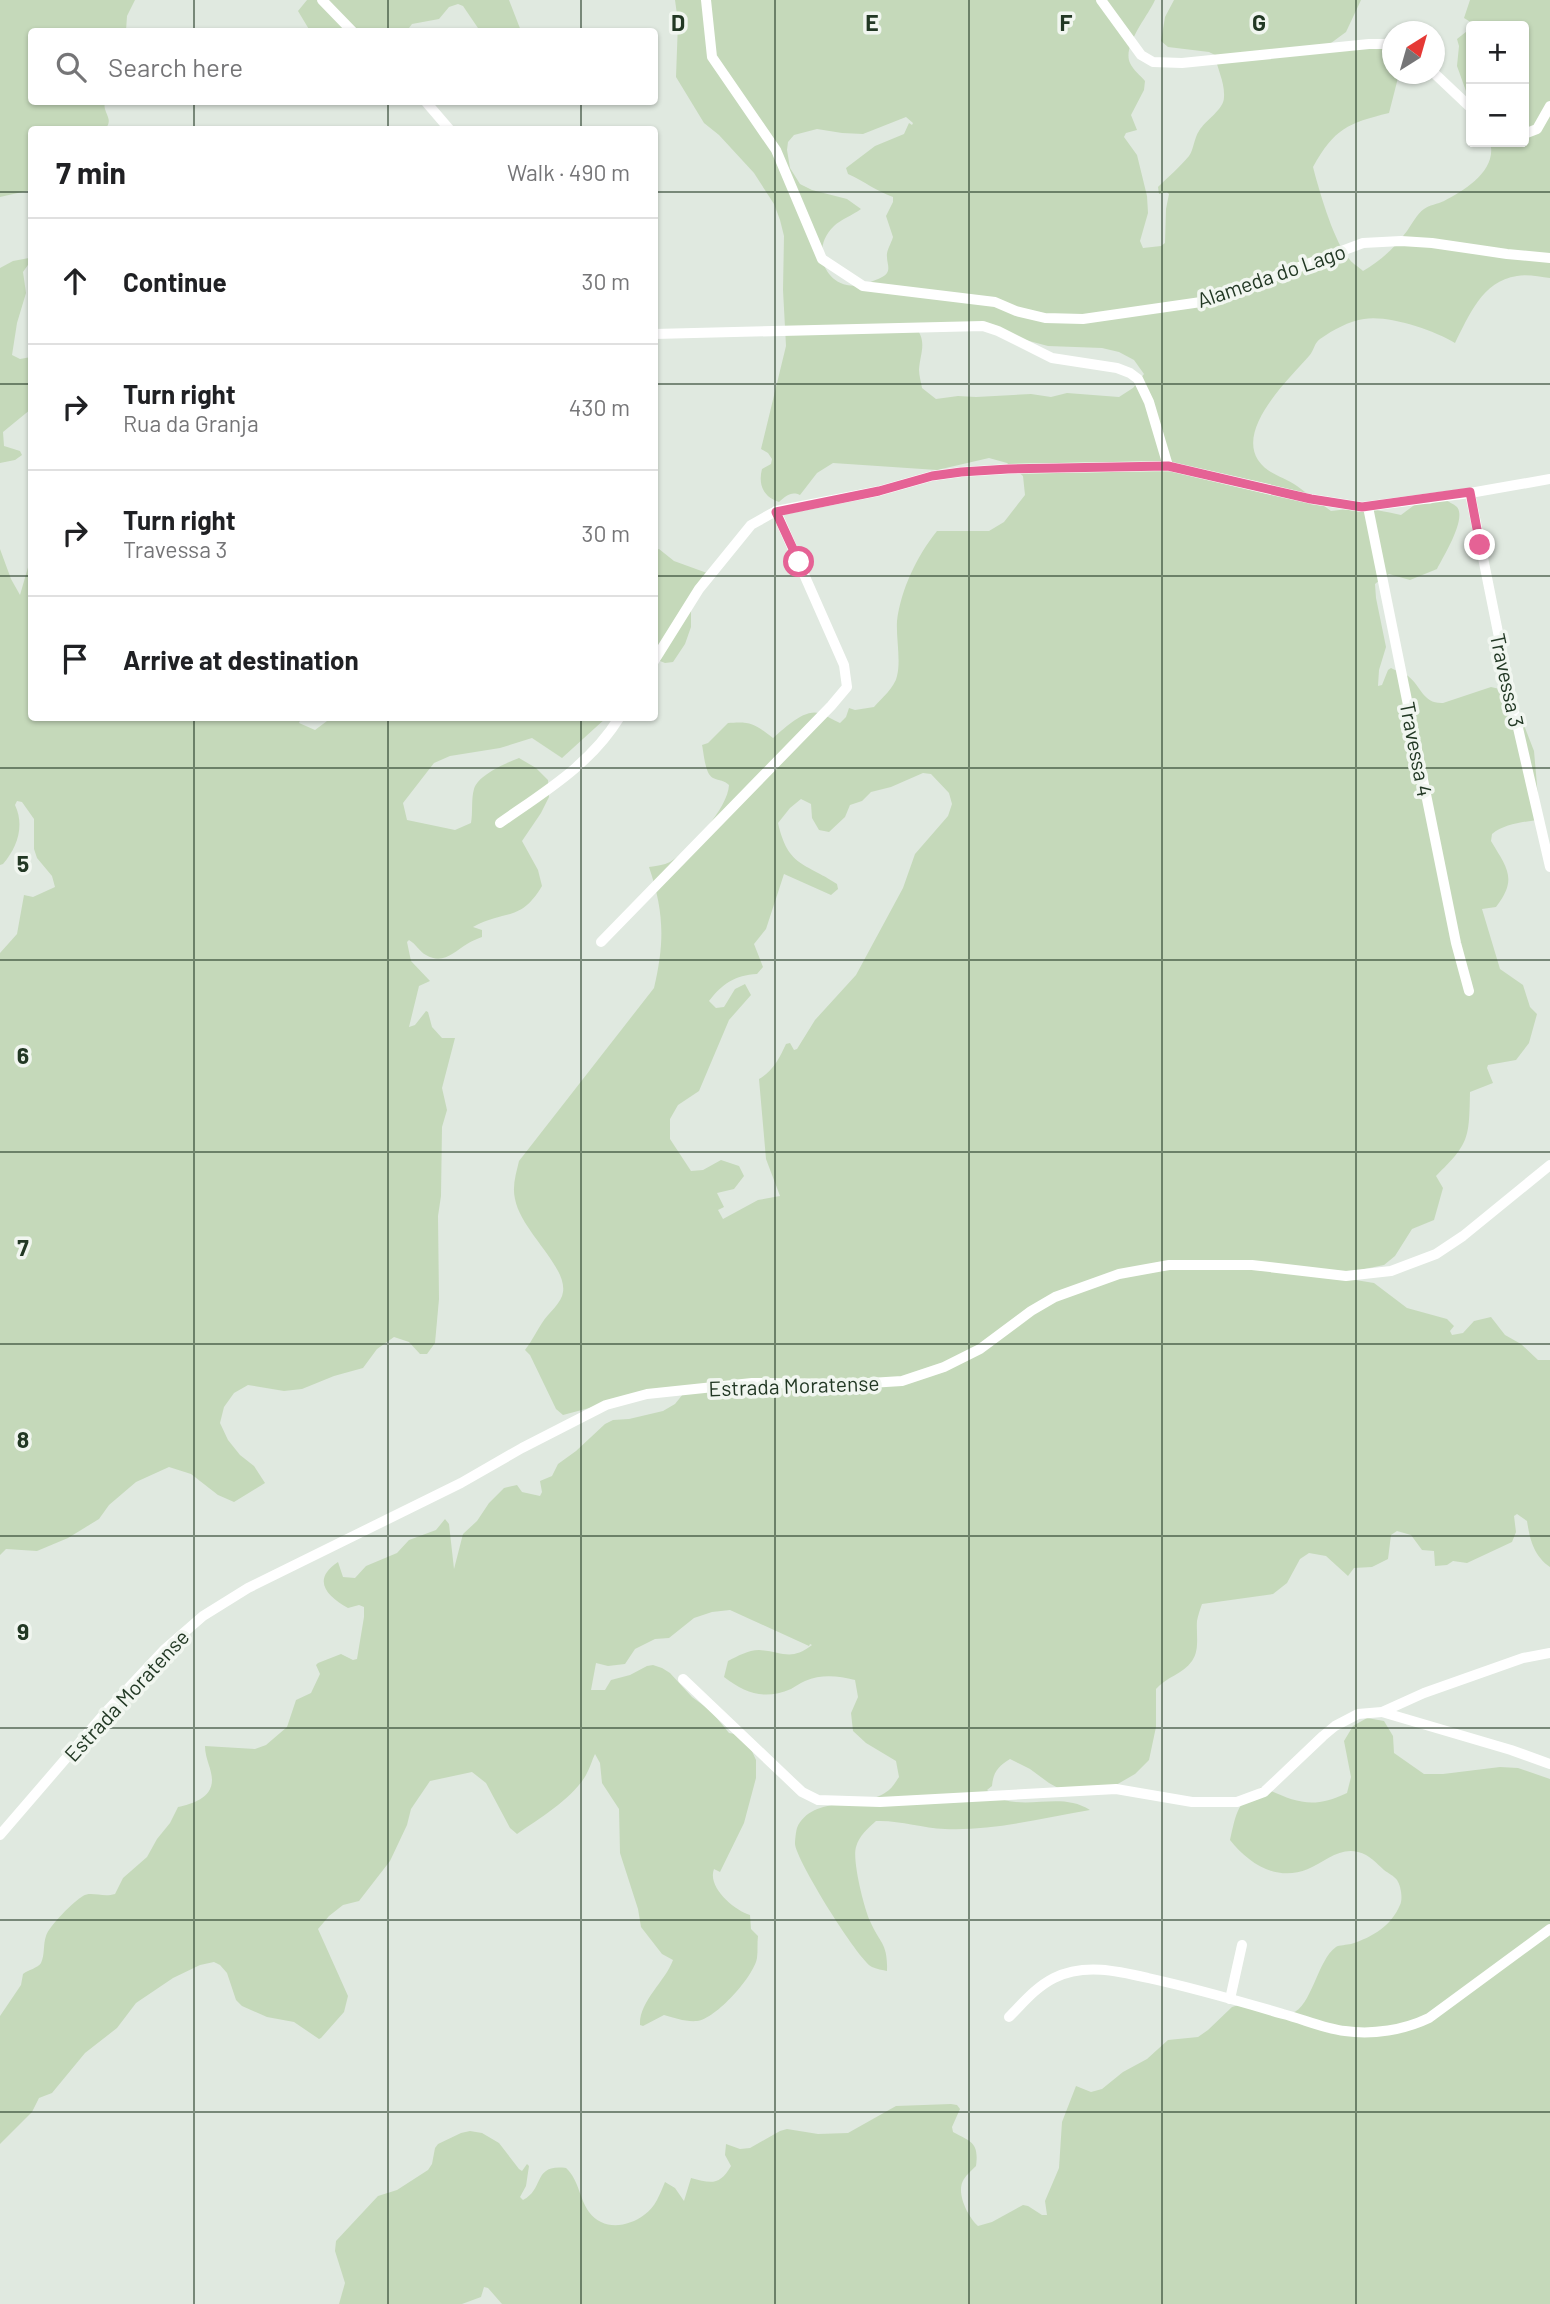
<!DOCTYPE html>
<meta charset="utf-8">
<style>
body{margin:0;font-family:Barlow,sans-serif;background:#f6f6f6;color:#202124}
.controls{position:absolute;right:21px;top:21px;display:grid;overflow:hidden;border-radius:7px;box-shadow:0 2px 5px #0004}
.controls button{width:63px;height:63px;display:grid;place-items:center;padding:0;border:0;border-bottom:2px solid #e0e0e0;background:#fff;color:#202124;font:35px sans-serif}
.compass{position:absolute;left:1382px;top:21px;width:63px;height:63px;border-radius:50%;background:#fff;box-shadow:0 2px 5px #0004;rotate:37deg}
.stop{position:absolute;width:21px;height:21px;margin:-16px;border:5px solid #e56295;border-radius:50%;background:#fff}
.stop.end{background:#e56295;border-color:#fff;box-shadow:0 2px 7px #0008}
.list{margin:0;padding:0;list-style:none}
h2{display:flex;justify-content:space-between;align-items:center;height:91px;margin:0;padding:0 28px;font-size:30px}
h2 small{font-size:23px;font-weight:400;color:#757577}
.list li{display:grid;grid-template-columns:46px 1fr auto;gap:21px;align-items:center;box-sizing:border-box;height:126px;padding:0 28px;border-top:2px solid #e0e0e0}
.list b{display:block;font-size:26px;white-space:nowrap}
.list p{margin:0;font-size:23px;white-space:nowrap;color:#757577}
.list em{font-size:23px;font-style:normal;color:#757577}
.icon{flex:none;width:38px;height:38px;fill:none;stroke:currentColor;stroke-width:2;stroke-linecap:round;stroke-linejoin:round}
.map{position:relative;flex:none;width:1550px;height:2304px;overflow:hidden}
.search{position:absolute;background:#fff;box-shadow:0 2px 5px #0004;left:28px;top:28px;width:630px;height:77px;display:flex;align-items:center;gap:18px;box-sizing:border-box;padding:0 24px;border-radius:7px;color:#757577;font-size:26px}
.panel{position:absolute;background:#fff;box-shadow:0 2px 5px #0004;left:28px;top:126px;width:630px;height:595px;border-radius:7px}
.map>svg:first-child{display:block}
.green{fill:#c5d9ba;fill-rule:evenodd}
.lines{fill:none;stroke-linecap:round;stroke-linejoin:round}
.minor{stroke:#fff;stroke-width:10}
.route{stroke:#e56295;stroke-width:9}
.grid{fill:none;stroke:#223824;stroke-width:2;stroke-opacity:0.55}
.labels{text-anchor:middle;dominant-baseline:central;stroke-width:7;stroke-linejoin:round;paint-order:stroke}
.street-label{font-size:21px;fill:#223824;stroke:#f1f6f0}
.grid-label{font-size:23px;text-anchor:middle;font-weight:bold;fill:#223824;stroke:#f1f6f0;stroke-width:7;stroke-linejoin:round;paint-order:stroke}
</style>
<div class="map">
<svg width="1550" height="2304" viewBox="0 0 1550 2304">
<rect width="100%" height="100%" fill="#e0e9e0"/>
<!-- green -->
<g class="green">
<path d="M0,0h135l-8,16 -1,15 -94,1v70h73c-3,11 10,17 0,27l-73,1 -1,60 -31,7z"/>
<path d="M307,0h202l12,31h-41l-17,-25 -5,-2 -9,3 -10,12 -27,5 -6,8 -96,-1 -12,-20z"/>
<path d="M675,0h480c-7,16 -33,46 -25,63 3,7 11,13 15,18l-1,9 -13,25 6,15 -11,3 -2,4 13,18 10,41 1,17 -8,28 3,7 18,-2 4,-3 1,-34 3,-15 -2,-2 -8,2 -1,-7c10,-10 22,-20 31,-31 5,-7 5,-18 10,-25 7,-12 25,-21 25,-34 1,-15 -7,-28 -9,-42l-6,-3 -41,-5 -7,-6 4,-24 9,-17h187l-15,32 -15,11 61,3v28h7l-10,39c-41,10 -55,16 -76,54 6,23 21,76 37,93 3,4 9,7 13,11 19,-11 31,-23 44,-40 5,-7 10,-17 17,-22 5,-4 14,-5 20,-8 21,-11 54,-31 46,-59h34v-116h-51l-1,-3 -8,-5 6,-18h80v278c-10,-1 -23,-4 -33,-2 -35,5 -48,40 -62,67 -22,-13 -66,-28 -91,-24 -15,2 -31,11 -44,20 -6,4 -6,12 -11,17 -19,22 -72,71 -51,104 10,15 25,16 39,26 11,8 23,17 34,25 25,-4 46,-2 70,4l16,-12 13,1 13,-5c4,2 11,5 14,8 10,12 -14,50 -20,62l-27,11 -21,-6 -8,5 -6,5 1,14 10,49 -7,23 -1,16 4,-1 6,-15 3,-2c5,3 12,4 17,8 13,10 15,28 35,27l48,-16 13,3 11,12 19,49 5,57 -2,12c-14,2 -33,4 -45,14l-1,7c16,27 27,38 5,66l-14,2 18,60 23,16 7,22 7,7 -8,29 -13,17 -28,5 -1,3 6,15 -23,9c-1,46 0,51 -34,84l7,12 -9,32 -22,9 -17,27 -11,9 -53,11 43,7 33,25 40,11 7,7 -4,5 2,4 11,-2 11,-12 17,-4 14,18 16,9 17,16h12v207c-16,-11 -20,-27 -23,-46l-10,-7 -3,2 2,16 -4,10 -45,21 -14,-2 -6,4 -12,1 -1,-15 -12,-1 -11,-15 -14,-4 -6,4 -3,24 -16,8 -18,1 -6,8 -22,-20 -17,-3 -9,6 -13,24 -14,11 -71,10c-2,6 -4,11 -5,17 -1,13 3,29 -5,40 -9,13 -26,16 -36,28v38l-7,33 -14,14 -19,11 -58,3 -9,-5 -19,-14 -20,-10c-12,7 -17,14 -18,27l-5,4c4,3 9,7 14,9 30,10 61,-7 89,11 -47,8 -97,21 -145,19 -23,-1 -46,-9 -69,-8 -8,7 -17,15 -20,26 -4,13 8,61 14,74 10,23 18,22 17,50 -4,-1 -11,-2 -15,-4 -14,-7 -76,-107 -77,-123 0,-4 1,-13 2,-16 16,-35 67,-17 92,-38 4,-3 7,-9 10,-13l-3,-16 -30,-18 -13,-12 -2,-18 7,-16 -3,-17c-17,-4 -33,-6 -50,1 -5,2 -9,5 -14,8 -26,11 -45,5 -67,-12l4,-16c10,-5 20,-11 31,-11 23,1 31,12 53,-5l-2,-1 -1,2 -79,-36 -18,2 -18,6 -25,20 -14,1 -20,10 -10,15 -17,2 -12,-3 -5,27h14l6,-10 19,-5 17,-9 6,-1 9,3 8,5 22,24 19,14 18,22 12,2 5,3 10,22v18l-12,45 -24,49 -6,-3c-7,18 20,41 36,46l1,14 7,7c-1,7 0,15 -1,22 -3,18 -41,61 -60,63 -11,1 -23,-3 -33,-6l-21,11 -3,-1c-1,-24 25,-43 33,-65l-11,-6 -21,-27 -3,-18 -18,-56 -1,-44 -17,-26 -2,-20 -5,-9c-3,6 -5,14 -9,21 -13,23 -47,44 -69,59l-7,-6 -24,-45 -14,-11 -42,9 -19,28 -4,16 -17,36 -31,40 -16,4 -14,11 -11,13 30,67 -4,16 -23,26 -2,1 -25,-17 -27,-5 -25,-11 -6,-6 -9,-27 -7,-8 -6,-3 -14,3 -27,13 -37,25 -19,25 -32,25 -33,40 -13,5 -7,14 -32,32v-128l21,-31 2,-11c5,-4 15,-6 18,-11 4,-8 2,-19 5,-27 3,-10 28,-35 37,-40 8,-5 20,2 32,-2l8,-16 24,-21 10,-18 13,-16 8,-16c14,-3 34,-9 34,-27 0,-11 -7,-21 -7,-34l50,3 11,-4 21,-18 9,-27 15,-7 9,-19 -4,-9 2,-2 23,-9 12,6 4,-1 7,-42v-10l-5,-2 -11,3c-21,-12 -37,-28 -10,-46l5,15 12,1 11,-12 31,-13 12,-13 27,-10 9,-11 4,5 5,45 9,-35 14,-13 12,-18 15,-15 13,-3 5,7 18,4 2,-4 -2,-11 12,-5 6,-12 18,-13 29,-27 8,-4 16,-1 34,-8 12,-7 8,-10 -30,-3 -90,24 -7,-6 -26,-54 -5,-5c7,-9 11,-18 17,-27 6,-10 20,-20 21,-31 4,-26 -42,-61 -48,-93 -3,-13 1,-25 4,-38l135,-173c11,-46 10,-77 -5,-121 7,-1 15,-2 21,-5 21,-13 58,-54 59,-77 -5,-5 -9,-4 -16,-7 -8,-4 -9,-24 -11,-33l6,-2 20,-20c23,-2 27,1 45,15 11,-9 30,-29 46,-25 7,2 14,7 21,10l6,-6 3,-9 6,2 19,-3c7,-8 21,-20 23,-31 4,-15 -1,-38 0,-55 4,-32 20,-65 40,-90h52l15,-9 21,-27 -2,-19 -16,-13 -18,-5 -52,12 -104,-7 -16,10 -17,22c-9,-4 -14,1 -21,7 -16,-5 -21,-18 -17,-33l9,-5 1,-5 -4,-6 -7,-4 25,-103 -3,-56 1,-54 -4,-16 -6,-16 -20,-31 -35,-38 -15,-12 -28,-46 2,-55zM906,117l7,6 -1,2 -3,-2 -5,11 -29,12 -29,22 2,6c16,7 28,17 45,23v5l-7,14 7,21c-2,7 -7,14 -6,20 0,6 3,11 0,16 -3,4 -9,6 -14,8 -43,20 -67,-29 -39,-55 6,-6 19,-11 27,-17l-14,-10 -35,-9 -12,-6 -10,-16 -3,-18 1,-8 6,-7 23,-6 25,4 21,1zM917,329h67l64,17 54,2 17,4 15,8 10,14 -11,14 -14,9 -52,-4 -16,4 -20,-3 -55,3 -18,-1 -22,3 -14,-11c-1,-6 -3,-13 -3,-18 1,-16 8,-27 -2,-41zM923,773l8,1 18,19 3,11 -4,12 -33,38 -12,34 -47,87 -41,45 -18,29 -3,1 -4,-7 -4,1c-7,15 -13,27 -27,35l7,80 14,37 -22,4 -35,19 -5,-9 6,-3 -7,-14 17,-4 10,-13 -5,-10 -18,-6 -18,10 -12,1 -21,-32v-20l8,-14 21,-14 30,-71 22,-25 -6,-11 -10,5 -11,18 -8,1 -7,-7c13,-17 26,-26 48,-27l6,-7 -9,-23 12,-15 18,-55 47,21 7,-6 -1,-5c-33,-22 -49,-17 -59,-61l12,-15 11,-9 10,5 1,14 7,12 10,2 16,-15 5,-12 12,-4 9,-9 20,-5z"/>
<path d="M1471,28v77l-14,-39 2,-20 -2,-7z"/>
<path d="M29,258l1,4 -7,10 3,21 -9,30 -5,32 8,4 11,-2v52l-28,23 1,14 16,5 2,4 -7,5 -15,3v-195l13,-7z"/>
<path d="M0,549l11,30 9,16 11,-38 1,161h269l-2,5 16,7 16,-12h275l-44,40 -30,-20 -32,10 -50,8 -16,7 -31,40 4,17 48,10 16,-7c2,-10 0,-24 3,-34 4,-14 32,-26 45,-31l17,10 12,12 1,17 -8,16 -19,28 16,29 4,16c-22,37 -37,23 -69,41l9,3v7c-5,2 -11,4 -15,7 -13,8 -24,21 -41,11 -6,-3 -10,-11 -17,-15l-2,2 4,19 19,20 -11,5 -10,41 6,-2 11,-14 2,1 4,15 10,11h13l-13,50 5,22 -5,17 -1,69 -3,20 1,83 -4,44 -8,11h-7l-11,-12 -15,-5 -17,12 -14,19 -29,8 -32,13 -18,2 -36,-6 -14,8 -10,14 -4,16 8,17 12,15 14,11 11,17 -31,19 -16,-7 -27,-21 -22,-7 -33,15 -27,23 -10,14 -31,19 -31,13 -31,-2 -6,6v-602l17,-19 7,-39 9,2 22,-10 -3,-11 -15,-18 -3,-9v-30l-12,-17 -5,-1 -2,4c10,21 2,43 -12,59l-3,1z"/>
<path d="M659,549l15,12 33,12 -16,30v24l-6,17 -12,18 -8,1 -10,-4 -1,-109z"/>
<path d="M1367,1718l17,3 9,15 1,17 30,21h19l57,-7 18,1 32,11v525h-1048l-14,-16 -4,-1 -3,10 -19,7h-123l6,-21 -10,-32 1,-10 42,-45 19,-6 31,-20 4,-6 3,-16 3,-4 23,-11 9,-2 12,2 17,10 20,26 3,2 5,-7 2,2 -3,20 -6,11 3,3c22,-11 9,-36 43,-32 13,12 13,30 23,44 14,19 39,15 55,3 11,-7 16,-21 21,-33l10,6 9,13 7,-23c21,6 29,7 40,-12l-6,-11 1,-11 14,5 10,-1 30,-17 7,-2 31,5 30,-1 48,-27 55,-2 6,1 3,4 -8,18 1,5c19,10 26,11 23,34 -4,4 -9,8 -12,13 -9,13 4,38 14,47l14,-4 31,-17 5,1 14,9h5l-2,-14 14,-33 3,-46 14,-36 15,6 11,-3 21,-17 24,-13 21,-19 30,-3 10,-7 24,-23 7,-2c13,2 42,11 53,8 19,-5 26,-54 44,-66 3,-2 11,-2 15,-3 22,-7 40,-18 49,-39 3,-6 1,-19 -3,-25 -3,-4 -9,-7 -13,-10 -8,-7 -14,-15 -26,-18 -18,-5 -34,10 -50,17 -31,13 -59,-5 -78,-29 6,-26 7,-39 32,-53 33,15 50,23 85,6l4,-16 -7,-36 9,-15z"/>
</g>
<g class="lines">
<!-- minor -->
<g class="minor">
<path d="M322,0l31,32"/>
<path d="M706,0l6,57 64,93 46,109 41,27 132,16 21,9 29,7 38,1 118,-17 37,-12 125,-47 38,-2 31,2 75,11 43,4"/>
<path d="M1101,0l40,55 12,7 29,1 187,-19h16l7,3"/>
<path d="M1434,73l37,35"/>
<path d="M426,102l24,28"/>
<path d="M1524,134l13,-5 13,-23"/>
<path d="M654,334l329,-8 15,5 54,27 65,10 13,5 8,6 11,23 19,64"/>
<path d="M1470,493l42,209 38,165"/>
<path d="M1368,507l88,436 13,48"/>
<path d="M776,511l103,-20 53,-15 29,-4 47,-3 160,-3 143,33 51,8 108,-14 80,-14"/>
<path d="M500,823c44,-31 90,-58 119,-105"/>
<path d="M601,942l230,-236 16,-19 -3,-22 -68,-154 -25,14 -52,64 -45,72"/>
<path d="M683,1679l119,113 16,8 62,2 236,-13 76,13h45l27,-10 59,-56 12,-10 23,-12 24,-2 42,-19 99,-35 27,-5"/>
<path d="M1382,1712l129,38 39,14"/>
<path d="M0,1835l105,-122 60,-64 38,-33 45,-28 213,-105 61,-35 84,-43 41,-11 105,-11 102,1 48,-3 42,-14 36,-18 51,-38 24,-14 64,-23 50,-9h83l94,11 45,-5 45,-17 27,-18 87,-71"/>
<path d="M1230,1999l12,-54"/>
<path d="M1009,2017c14,-14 27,-30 45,-39 30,-15 64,-7 94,0 46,10 91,23 135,36 20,5 42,15 62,17 28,4 59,-1 84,-13l121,-89"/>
</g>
</g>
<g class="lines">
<!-- route -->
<path class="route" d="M799,562l-23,-50 103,-21 53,-15 29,-4 47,-3 160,-3 143,33 51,8 108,-15 10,53"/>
</g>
<!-- grid -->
<path class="grid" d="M194,0v32M388,0v32M581,0v32M775,0v2304M969,0v2304M1162,0v2304M1356,0v2304M194,102v28M388,102v28M581,102v28M0,192h32M654,192h896M0,384h32M654,384h896M0,576h32M654,576h896M194,718v1586M388,718v1586M581,718v1586M0,768h1550M0,960h1550M0,1152h1550M0,1344h1550M0,1536h1550M0,1728h1550M0,1920h1550M0,2112h1550"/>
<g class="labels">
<!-- street labels -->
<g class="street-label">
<text transform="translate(1271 275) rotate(-19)">Alameda do Lago</text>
<text transform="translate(1508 680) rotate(78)">Travessa 3</text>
<text transform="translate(1417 749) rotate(79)">Travessa 4</text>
<text transform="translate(794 1385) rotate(-2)">Estrada Moratense</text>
<text transform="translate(126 1695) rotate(-47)">Estrada Moratense</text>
</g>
</g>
<g class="grid-label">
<text x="678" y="31">D</text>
<text x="872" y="31">E</text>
<text x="1066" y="31">F</text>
<text x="1259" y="31">G</text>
<text x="23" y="872">5</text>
<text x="23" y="1064">6</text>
<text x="23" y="1256">7</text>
<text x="23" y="1448">8</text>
<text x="23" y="1640">9</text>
</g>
</svg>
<div class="controls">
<button>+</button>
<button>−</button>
</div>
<svg class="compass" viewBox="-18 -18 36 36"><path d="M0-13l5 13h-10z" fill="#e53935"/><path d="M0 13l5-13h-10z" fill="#757577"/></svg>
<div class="stop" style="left:799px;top:562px"></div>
<div class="stop end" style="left:1480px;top:545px"></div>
<div class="search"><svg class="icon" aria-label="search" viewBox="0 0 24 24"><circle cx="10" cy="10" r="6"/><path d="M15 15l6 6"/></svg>Search here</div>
<section class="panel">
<h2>7 min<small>Walk · 490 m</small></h2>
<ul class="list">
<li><svg class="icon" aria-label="ahead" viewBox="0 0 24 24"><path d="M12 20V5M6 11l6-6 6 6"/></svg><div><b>Continue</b></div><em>30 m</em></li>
<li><svg class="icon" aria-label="right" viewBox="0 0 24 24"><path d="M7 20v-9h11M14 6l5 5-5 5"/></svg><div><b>Turn right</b><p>Rua da Granja</p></div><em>430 m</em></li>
<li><svg class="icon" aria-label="right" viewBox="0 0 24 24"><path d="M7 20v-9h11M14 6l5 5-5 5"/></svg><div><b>Turn right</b><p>Travessa 3</p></div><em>30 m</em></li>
<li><svg class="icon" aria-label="arrive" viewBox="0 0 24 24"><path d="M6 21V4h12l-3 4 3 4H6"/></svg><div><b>Arrive at destination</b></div></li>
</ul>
</section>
</div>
